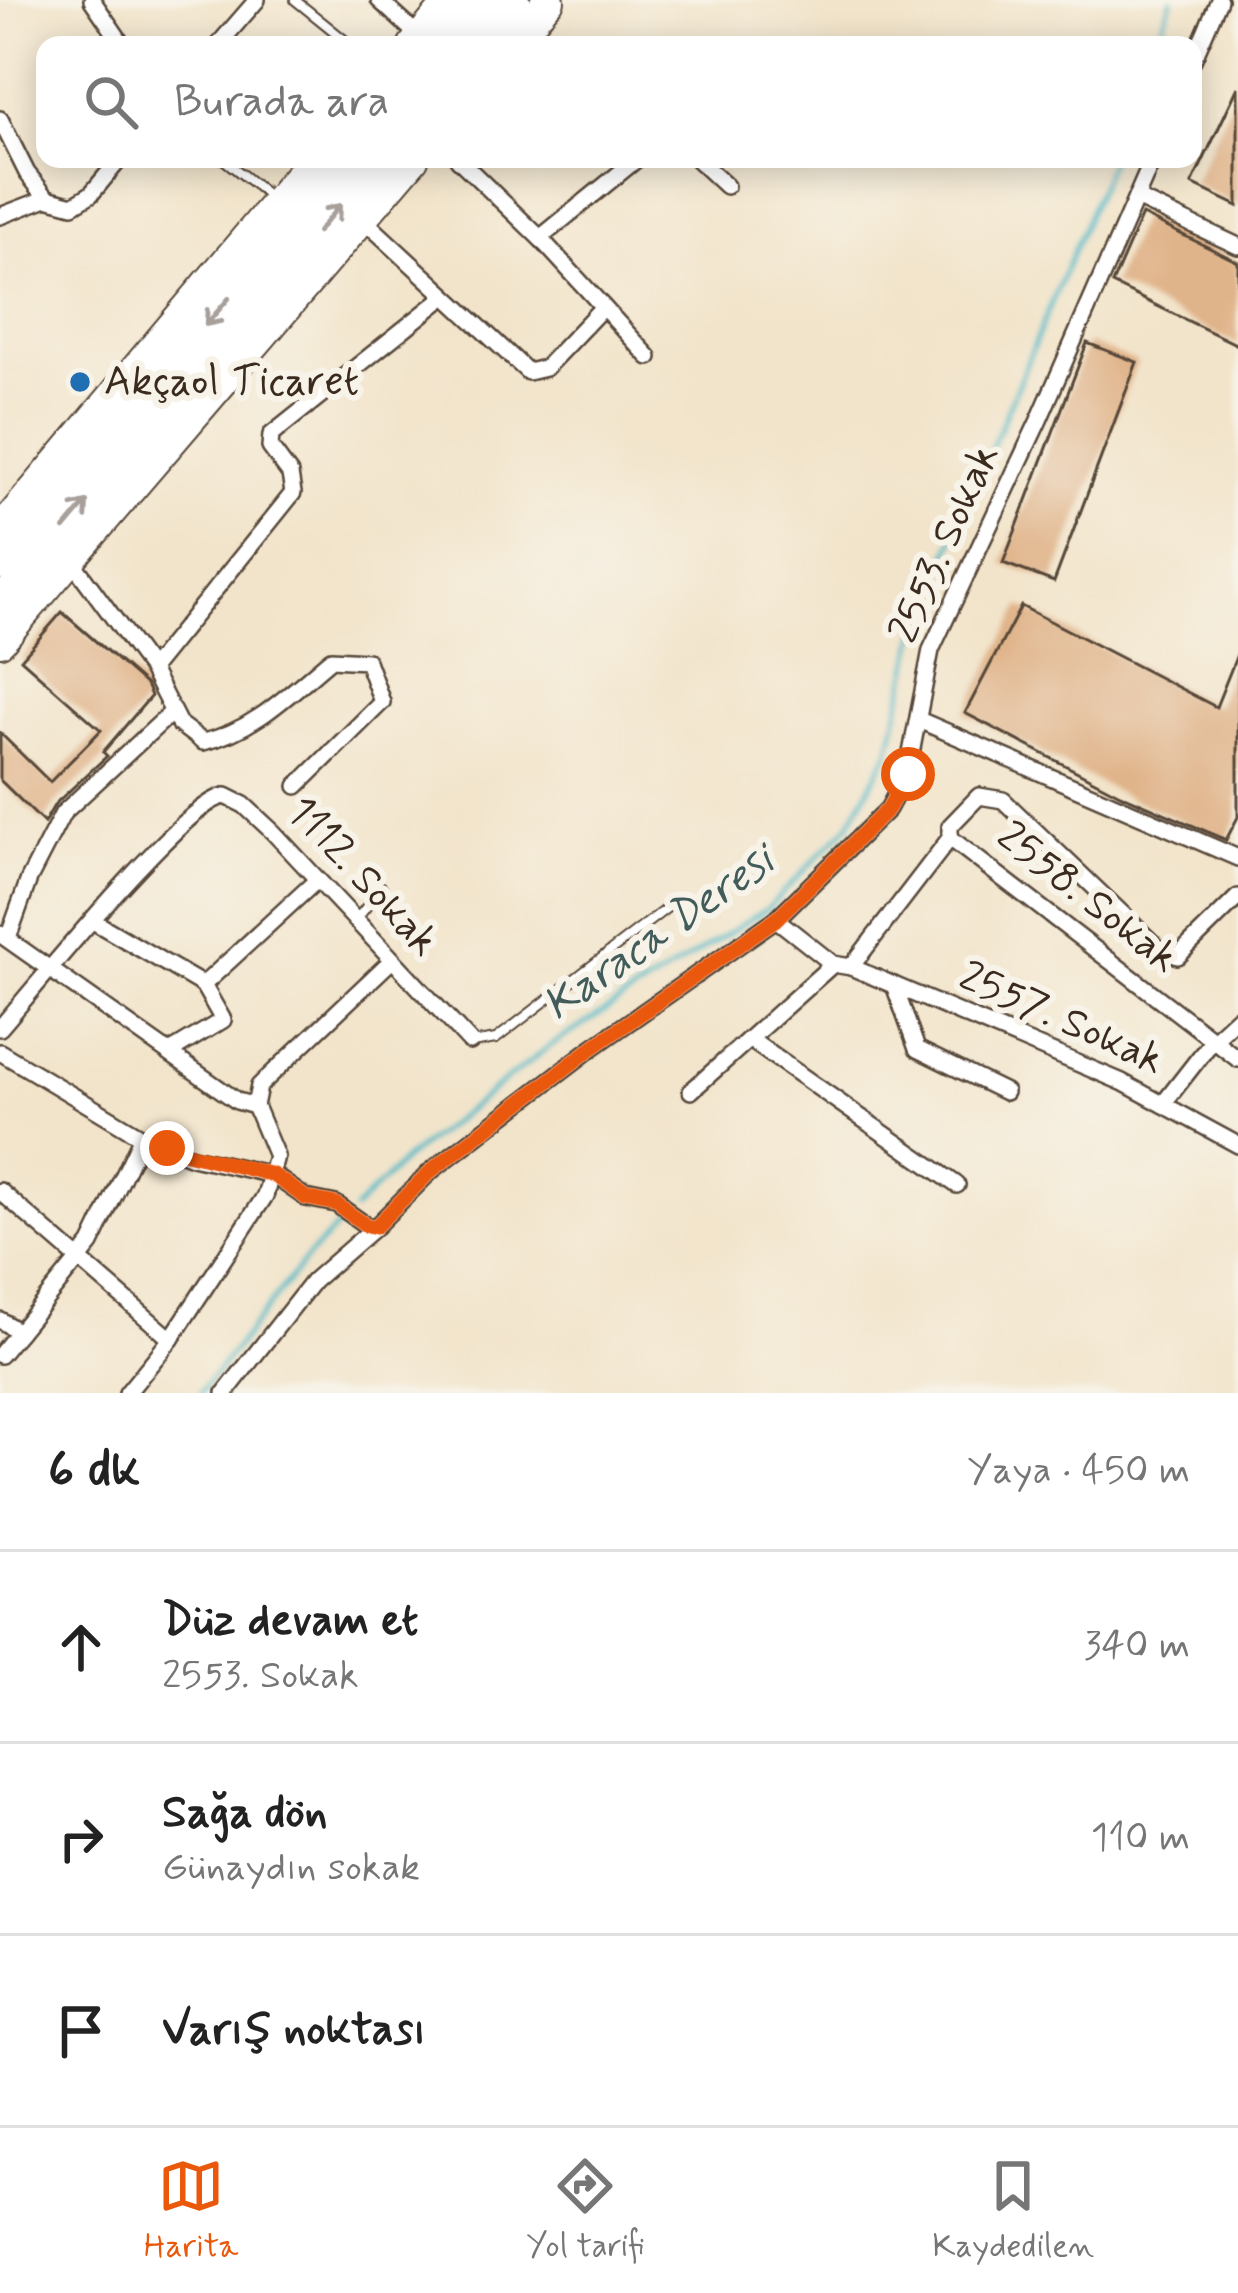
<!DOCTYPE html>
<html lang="tr">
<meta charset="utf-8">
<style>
body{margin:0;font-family:Mynerve,sans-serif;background:#f6f6f6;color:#222}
.stop{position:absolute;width:36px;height:36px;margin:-27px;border:9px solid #ea580c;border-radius:50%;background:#fff}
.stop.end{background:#ea580c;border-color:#fff;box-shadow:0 3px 12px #0008}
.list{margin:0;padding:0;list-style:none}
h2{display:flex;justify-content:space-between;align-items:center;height:156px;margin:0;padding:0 48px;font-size:51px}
h2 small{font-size:39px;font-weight:400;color:#767676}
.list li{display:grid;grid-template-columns:78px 1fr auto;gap:36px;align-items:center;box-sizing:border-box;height:192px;padding:0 48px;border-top:3px solid #e0e0e0}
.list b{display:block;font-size:45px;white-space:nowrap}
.list p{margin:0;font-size:39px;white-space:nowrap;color:#767676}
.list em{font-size:39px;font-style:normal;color:#767676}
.icon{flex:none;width:66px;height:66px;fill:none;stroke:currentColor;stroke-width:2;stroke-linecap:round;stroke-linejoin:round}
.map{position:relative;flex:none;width:1238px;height:1393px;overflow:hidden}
.search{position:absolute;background:#fff;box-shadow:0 6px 30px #0003;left:36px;right:36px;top:36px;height:132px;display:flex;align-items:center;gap:30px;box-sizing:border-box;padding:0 42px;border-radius:24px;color:#767676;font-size:45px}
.sheet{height:732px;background:#fff}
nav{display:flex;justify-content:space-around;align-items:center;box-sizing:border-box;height:168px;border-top:3px solid #e0e0e0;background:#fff;font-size:33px;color:#767676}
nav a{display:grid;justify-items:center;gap:6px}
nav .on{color:#ea580c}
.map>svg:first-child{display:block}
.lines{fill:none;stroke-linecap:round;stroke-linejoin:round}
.stream{stroke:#4dbac8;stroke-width:4.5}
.building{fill:#e0b48a}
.lane-casing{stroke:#564638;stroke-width:12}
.street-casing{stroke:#564638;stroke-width:20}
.highway-casing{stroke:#564638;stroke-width:34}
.lane{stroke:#fff;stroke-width:8}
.street{stroke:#fff;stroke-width:15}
.highway{stroke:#fff;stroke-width:30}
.oneway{stroke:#a79f9a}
.route{stroke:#ea580c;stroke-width:15}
.poi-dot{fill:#1f6fb2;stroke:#f7f3e8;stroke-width:4.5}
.labels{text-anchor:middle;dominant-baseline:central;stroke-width:12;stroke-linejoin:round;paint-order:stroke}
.poi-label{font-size:42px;fill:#3b2a1e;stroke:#f7f3e8;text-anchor:start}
.street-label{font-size:42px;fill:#3b2a1e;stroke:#f7f3e8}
.water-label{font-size:45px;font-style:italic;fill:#415c5a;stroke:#f7f3e8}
</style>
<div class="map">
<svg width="1238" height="1393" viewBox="0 0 1238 1393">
<rect width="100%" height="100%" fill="#f7f3e8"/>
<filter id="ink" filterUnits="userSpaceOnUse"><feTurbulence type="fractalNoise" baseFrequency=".00833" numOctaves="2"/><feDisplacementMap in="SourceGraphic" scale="24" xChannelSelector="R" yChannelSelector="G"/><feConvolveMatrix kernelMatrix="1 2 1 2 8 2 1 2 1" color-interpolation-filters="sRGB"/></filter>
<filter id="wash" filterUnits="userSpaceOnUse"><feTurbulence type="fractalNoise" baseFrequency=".004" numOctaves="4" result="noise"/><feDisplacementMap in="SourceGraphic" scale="48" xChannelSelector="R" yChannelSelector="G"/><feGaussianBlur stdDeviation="2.7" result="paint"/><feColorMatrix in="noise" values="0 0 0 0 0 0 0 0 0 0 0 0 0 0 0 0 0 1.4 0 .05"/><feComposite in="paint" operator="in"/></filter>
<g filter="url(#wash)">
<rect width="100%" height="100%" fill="#f2e4ca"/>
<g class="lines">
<!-- stream -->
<g class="stream">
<path d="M1155,45l17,-45"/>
<path d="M354,1210l52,-52 141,-110 221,-140 80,-82 41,-74 31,-131 191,-462"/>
<path d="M200,1393l108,-137 38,-38"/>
</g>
</g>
<g id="blocks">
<!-- building -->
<g class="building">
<path d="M1238,87v119l-46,-22z"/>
<path d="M1142,215l96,47v83l-126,-61z"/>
<path d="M1087,343l50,19 -83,220 -51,-19z"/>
<path d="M1021,606l195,101 22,-55v165l-12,23 -106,-46 -155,-81z"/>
<path d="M62,612l84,73 5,11 -48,56 4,4 -52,48 -11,19 -44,-43v-47l50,49 51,-52 -80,-71z"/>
</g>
</g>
</g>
<g filter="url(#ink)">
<use href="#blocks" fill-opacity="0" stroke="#564638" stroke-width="3"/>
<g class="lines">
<defs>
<g id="lane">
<path d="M295,0l56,45"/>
<path d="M223,159l46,37"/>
<path d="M356,920l26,-33"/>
<path d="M472,1043l24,-4 176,-135"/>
</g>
<g id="street">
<path d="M92,0l31,45"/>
<path d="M379,0l42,38"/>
<path d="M218,45l39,-45"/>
<path d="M1193,60l26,-60"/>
<path d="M0,119l27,54 20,25"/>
<path d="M458,159l82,79 109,119"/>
<path d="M697,159l29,27"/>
<path d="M47,198l26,7 18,-11 29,-35"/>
<path d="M1136,198l102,48"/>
<path d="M0,216l47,-18"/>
<path d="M363,219l165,153 17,-4 58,-61"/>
<path d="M540,238l97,-79"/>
<path d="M71,560l80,109 28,55 24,18c51,-11 88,-50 128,-83l36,2 15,41 -85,84"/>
<path d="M151,669l142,-176 -3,-19 -20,-27 1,-12 173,-138"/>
<path d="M919,720l319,138"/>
<path d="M950,838l288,221"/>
<path d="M776,919l57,45 18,3 99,-129v-12l29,-30 24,4 156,149 19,7 60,-59"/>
<path d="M93,921l110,64 20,35 -53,32"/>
<path d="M0,934l237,167 18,5"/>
<path d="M8,938l21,-59 34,-66 108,-100"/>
<path d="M851,967l271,115 116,63"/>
<path d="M203,985l114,-105"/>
<path d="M894,985l23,64 88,43"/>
<path d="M0,1028c34,-39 187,-230 226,-232l18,9 29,27 197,210"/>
<path d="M749,1039l208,146"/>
<path d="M0,1052l142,85 50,20 81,18 33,23 30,6 31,22h9l55,-55 158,-121 187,-131 112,-110 19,-35 24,-124 108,-230 114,-261"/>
<path d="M691,1091l142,-127"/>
<path d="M1163,1104l50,-64 25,-23"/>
<path d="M0,1191l171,148"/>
<path d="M0,1320l19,12"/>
<path d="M0,1355l91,-111 51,-107"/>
<path d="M127,1393l44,-54 94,-143 11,-40 -21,-50 4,-20 132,-125"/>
<path d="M225,1393l88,-112 62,-54"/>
</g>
<g id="highway">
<path d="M414,45l38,-45"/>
<path d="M445,45l39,-45"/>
<path d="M477,45l38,-45"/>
<path d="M510,45l39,-45"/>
<path d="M0,531l313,-372"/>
<path d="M0,564l347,-405"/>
<path d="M0,604l380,-445"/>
<path d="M0,641l413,-482"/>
</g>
</defs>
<!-- lane casing -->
<use href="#lane" class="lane-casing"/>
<!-- street casing -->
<use href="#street" class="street-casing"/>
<!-- highway casing -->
<use href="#highway" class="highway-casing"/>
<!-- lane -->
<use href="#lane" class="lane"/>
<!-- street -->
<use href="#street" class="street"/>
<!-- highway -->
<use href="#highway" class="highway"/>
</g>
<!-- one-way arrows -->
<defs><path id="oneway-shaft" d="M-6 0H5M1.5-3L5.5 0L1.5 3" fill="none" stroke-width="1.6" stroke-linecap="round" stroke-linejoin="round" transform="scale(3)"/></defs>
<g class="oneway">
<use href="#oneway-shaft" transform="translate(329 218) rotate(-50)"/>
<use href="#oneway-shaft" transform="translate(217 312) rotate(131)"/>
<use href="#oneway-shaft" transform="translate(76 515) rotate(-50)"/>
</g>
</g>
<g class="lines" filter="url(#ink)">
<!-- route -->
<path class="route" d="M167,1148l106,27 33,23 30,6 31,22h9l55,-55 158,-121 187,-131 112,-110 20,-35"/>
</g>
<!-- markers -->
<circle class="poi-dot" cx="80" cy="382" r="12"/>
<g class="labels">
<!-- poi labels -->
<g class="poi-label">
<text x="104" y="382">Akçaol Ticaret</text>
</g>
<!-- street labels -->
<g class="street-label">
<text transform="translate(945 544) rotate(-66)">2553. Sokak</text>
<text transform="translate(362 877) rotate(47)">1112. Sokak</text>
<text transform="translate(1087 898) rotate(38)">2558. Sokak</text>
<text transform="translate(1061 1019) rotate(24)">2557. Sokak</text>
</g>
<!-- water labels -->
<g class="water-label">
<text transform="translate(659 934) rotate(-35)">Karaca Deresi</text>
</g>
</g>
</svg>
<div class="stop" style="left:908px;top:774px"></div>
<div class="stop end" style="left:167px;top:1148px"></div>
<div class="search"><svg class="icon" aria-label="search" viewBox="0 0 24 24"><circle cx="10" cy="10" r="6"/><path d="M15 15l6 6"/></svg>Burada ara</div>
</div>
<section class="sheet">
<h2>6 dk<small>Yaya · 450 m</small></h2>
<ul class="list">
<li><svg class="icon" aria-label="ahead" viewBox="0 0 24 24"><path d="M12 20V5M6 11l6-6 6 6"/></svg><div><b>Düz devam et</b><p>2553. Sokak</p></div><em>340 m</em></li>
<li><svg class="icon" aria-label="right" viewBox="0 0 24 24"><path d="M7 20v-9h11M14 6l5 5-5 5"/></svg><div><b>Sağa dön</b><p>Günaydın sokak</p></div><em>110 m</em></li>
<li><svg class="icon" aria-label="arrive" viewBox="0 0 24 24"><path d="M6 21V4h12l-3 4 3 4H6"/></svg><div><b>Varış noktası</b></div></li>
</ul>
</section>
<nav>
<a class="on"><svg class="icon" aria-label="map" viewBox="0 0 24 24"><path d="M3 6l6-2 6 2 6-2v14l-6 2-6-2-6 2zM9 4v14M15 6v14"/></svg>Harita</a>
<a><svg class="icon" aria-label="directions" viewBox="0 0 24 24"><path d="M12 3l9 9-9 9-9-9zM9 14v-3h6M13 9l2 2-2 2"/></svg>Yol tarifi</a>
<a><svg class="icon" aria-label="saved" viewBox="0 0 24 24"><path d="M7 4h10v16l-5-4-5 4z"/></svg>Kaydedilen</a>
</nav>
